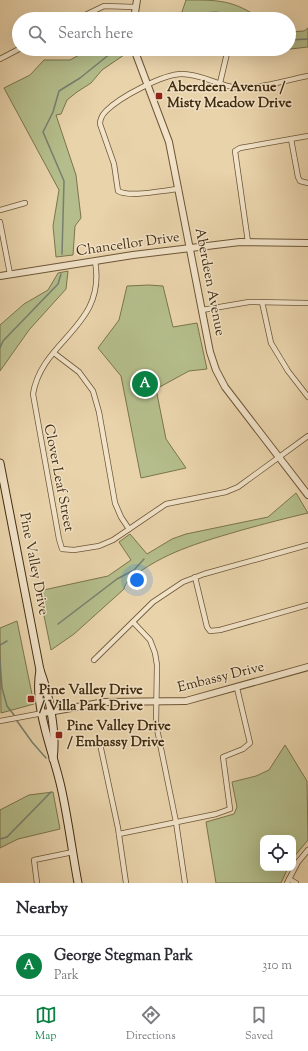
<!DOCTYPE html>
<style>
body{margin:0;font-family:"Sorts Mill Goudy",serif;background:#f7f7f7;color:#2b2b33}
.controls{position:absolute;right:12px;bottom:12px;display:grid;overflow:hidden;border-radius:8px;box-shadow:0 4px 16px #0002}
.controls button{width:36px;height:36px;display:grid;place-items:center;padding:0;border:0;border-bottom:1px solid #e1e1e2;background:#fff;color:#2b2b33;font:20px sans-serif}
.you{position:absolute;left:137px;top:580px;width:14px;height:14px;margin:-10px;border:3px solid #fff;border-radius:50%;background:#1a73e8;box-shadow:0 0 0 6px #1a73e833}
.badge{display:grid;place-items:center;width:26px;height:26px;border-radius:50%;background:#0b8043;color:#fff;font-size:13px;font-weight:700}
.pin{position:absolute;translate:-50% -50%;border:2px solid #fff;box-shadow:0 1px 4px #0006}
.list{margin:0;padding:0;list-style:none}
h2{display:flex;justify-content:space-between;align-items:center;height:52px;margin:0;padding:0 16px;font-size:17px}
h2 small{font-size:13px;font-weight:400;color:#7c7c81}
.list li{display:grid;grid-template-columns:26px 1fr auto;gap:12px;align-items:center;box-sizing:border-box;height:60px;padding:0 16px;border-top:1px solid #e1e1e2}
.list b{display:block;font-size:15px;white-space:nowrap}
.list p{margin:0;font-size:13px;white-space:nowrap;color:#7c7c81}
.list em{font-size:13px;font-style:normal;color:#7c7c81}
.icon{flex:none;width:22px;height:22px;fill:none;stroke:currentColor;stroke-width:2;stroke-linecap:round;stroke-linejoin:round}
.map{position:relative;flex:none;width:308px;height:883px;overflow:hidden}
.search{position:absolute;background:#fff;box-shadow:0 4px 16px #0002;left:12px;right:12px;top:12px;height:44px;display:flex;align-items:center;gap:10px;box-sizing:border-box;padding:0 14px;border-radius:22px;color:#7c7c81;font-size:15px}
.sheet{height:112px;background:#fff}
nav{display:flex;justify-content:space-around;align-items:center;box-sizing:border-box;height:56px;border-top:1px solid #e1e1e2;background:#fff;font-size:11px;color:#7c7c81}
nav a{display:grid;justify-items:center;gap:2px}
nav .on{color:#0b8043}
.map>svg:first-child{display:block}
.green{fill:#b4bd8b;stroke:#7b754d}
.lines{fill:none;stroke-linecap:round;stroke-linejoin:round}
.stream{stroke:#767f70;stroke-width:1.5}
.minor-casing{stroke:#6c5636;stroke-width:6}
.tertiary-casing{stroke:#6c5636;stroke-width:8}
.secondary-casing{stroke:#422d0f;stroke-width:9}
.minor{stroke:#f1e2c8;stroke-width:4.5}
.tertiary{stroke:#f1e2c8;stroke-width:6}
.secondary{stroke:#f1e2c8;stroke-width:7}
.poi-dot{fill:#8f2418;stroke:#f1e2c8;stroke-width:1.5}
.labels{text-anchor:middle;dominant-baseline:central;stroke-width:3;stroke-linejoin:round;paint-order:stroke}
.poi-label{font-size:14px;font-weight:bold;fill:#422d0f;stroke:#f1e2c8;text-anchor:start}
.street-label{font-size:14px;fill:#422d0f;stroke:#f1e2c8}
</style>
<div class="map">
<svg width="308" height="883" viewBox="0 0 308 883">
<rect width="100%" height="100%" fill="#e9d3ab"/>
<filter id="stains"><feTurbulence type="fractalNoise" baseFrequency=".005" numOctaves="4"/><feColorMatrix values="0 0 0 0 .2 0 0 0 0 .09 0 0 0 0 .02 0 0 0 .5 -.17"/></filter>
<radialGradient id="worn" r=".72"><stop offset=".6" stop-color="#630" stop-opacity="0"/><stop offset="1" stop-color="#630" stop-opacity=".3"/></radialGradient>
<!-- green -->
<g class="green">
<path d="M186,0c34,0 47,0 75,19h-104l25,-7z"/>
<path d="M308,28v19l-35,4 -2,-2h18v-17l15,-1z"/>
<path d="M90,49h34v6l-22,15 -11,13 -14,9 -10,8 -6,14 -5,1 20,60 5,43 -6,8 -2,29 -17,2 -3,-31 6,-36 -55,-102 26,-13 14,-15h26z"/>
<path d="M68,271l-2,18 -37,41 -29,41v-46l24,-21 24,-14 10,-17z"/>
<path d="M149,285l14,1 10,41 24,-4 10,46 -18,2 -33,18 10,50 20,29 -45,10 -20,-102 -23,-28 21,-28 8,-34z"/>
<path d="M296,493l12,20c-22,5 -44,11 -66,17 -37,11 -72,20 -104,43 -6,4 -13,9 -14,16l-50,45 -23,16 -12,-59 69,-15 23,-16 -12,-18 11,-8 17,20 25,-15 14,-5 82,-17z"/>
<path d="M17,621l17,83 -33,9 -1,-85z"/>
<path d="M285,745l22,36 1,59 -15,18v-20h-30v30h25l-7,15h-65l-10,-61 28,-8 3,-7 -5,-25 24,-6 13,-6z"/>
<path d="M53,792l7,37 -42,10 -18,9v-38l29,-15z"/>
</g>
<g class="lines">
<!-- stream -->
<g class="stream">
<path d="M190,19c19,-11 34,-7 53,0"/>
<path d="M289,40l19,-1"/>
<path d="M62,254l2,-73 -21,-49 10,-20 6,-21 21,-13 36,-29"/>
<path d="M0,348l3,-7 55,-57 3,-10"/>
<path d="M58,624l59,-45 17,-9 10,-11"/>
<path d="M0,645l7,-4"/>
<path d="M0,660l2,28 5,18 7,9"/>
<path d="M17,721l15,21 14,16"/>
<path d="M0,839l7,-2 44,-45"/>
</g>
<defs>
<g id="minor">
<path d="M77,19l27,-13 31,1"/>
<path d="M0,59l19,-10"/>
<path d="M220,83l8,-34"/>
<path d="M291,139l7,38 2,4 8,2"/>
<path d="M179,189c-15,1 -49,9 -61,2l-4,-27 -14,-40c0,-5 2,-9 6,-13 14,-14 57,-37 76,-37 22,0 41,15 63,14 21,-1 42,-8 63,-12"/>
<path d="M0,210l25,-7"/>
<path d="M0,222l10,52"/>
<path d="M248,242l-13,-91 5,-3 68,-12"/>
<path d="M95,261c12,66 -53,78 -62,133l26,145 3,10 12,1 25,-4 14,-6 53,-36 60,-12 12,-5 70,-51"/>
<path d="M262,302l9,41 17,28 20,26"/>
<path d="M202,310l47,-8 59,1"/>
<path d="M54,353l25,19 14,19 6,21 16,91 6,14 8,12"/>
<path d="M195,577l12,50 3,4 10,-1 88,-25"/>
<path d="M133,622l17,18 5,13 2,12 -1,59 20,98 9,61"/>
<path d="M94,660l59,-58 30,-20 21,-8 104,-29"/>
<path d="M0,721l43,-8"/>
<path d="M100,744l18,84 8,55"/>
<path d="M119,834l97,-20 14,-5 -7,-52 20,-8 7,-6 -13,-55"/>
<path d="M289,879l7,4"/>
<path d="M37,883l-3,-23 39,-8"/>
<path d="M287,883l11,-21 10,-12"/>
</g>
<g id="tertiary">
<path d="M134,19l3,-19"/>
<path d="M134,49l35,93 41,210 6,18 9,17 83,108"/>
<path d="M0,276l133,-21 107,-13 68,1"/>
<path d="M43,713l62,-11 81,-1 122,-34"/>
</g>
<g id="secondary">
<path d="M0,463l40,207c9,24 17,63 13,89"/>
<path d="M40,670c-7,36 13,81 21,117 7,31 11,64 17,96"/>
</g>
</defs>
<!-- minor casing -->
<use href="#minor" class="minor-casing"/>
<!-- tertiary casing -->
<use href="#tertiary" class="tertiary-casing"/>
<!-- secondary casing -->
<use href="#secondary" class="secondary-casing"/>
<!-- minor -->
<use href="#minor" class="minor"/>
<!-- tertiary -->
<use href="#tertiary" class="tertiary"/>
<!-- secondary -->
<use href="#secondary" class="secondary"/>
</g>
<!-- markers -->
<g class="poi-dot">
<rect x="155" y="92" width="8" height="8" rx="2"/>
<rect x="27" y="695" width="8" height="8" rx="2"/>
<rect x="55" y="731" width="8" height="8" rx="2"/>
</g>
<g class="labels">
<!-- poi labels -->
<g class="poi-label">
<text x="167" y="88">Aberdeen Avenue /<tspan x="167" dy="16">Misty Meadow Drive</tspan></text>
<text x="39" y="691">Pine Valley Drive<tspan x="39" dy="16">/ Villa Park Drive</tspan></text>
<text x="67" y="727">Pine Valley Drive<tspan x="67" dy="16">/ Embassy Drive</tspan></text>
</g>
<!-- street labels -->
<g class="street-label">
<text transform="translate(128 245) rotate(-8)">Chancellor Drive</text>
<text transform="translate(209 282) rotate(79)">Aberdeen Avenue</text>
<text transform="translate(58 478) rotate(79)">Clover Leaf Street</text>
<text transform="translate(33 564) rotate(79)">Pine Valley Drive</text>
<text transform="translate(221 678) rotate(-14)">Embassy Drive</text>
</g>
</g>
<rect width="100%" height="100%" filter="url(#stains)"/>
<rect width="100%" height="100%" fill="url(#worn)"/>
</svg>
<div class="controls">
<button><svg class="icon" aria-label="locate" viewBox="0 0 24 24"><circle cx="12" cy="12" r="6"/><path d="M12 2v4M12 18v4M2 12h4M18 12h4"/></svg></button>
</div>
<div class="you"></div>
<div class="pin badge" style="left:145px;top:384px">A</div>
<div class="search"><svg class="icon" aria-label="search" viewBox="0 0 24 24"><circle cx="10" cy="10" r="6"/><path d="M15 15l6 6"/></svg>Search here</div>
</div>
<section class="sheet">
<h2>Nearby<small></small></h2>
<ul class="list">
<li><span class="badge">A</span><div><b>George Stegman Park</b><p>Park</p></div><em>310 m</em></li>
</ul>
</section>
<nav>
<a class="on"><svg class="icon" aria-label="map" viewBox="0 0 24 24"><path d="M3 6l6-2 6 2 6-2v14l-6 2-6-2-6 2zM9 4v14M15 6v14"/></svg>Map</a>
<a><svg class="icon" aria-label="directions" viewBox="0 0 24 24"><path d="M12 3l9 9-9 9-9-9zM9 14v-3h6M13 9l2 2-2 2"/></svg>Directions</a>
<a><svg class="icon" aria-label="saved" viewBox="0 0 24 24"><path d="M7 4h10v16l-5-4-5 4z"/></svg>Saved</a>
</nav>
